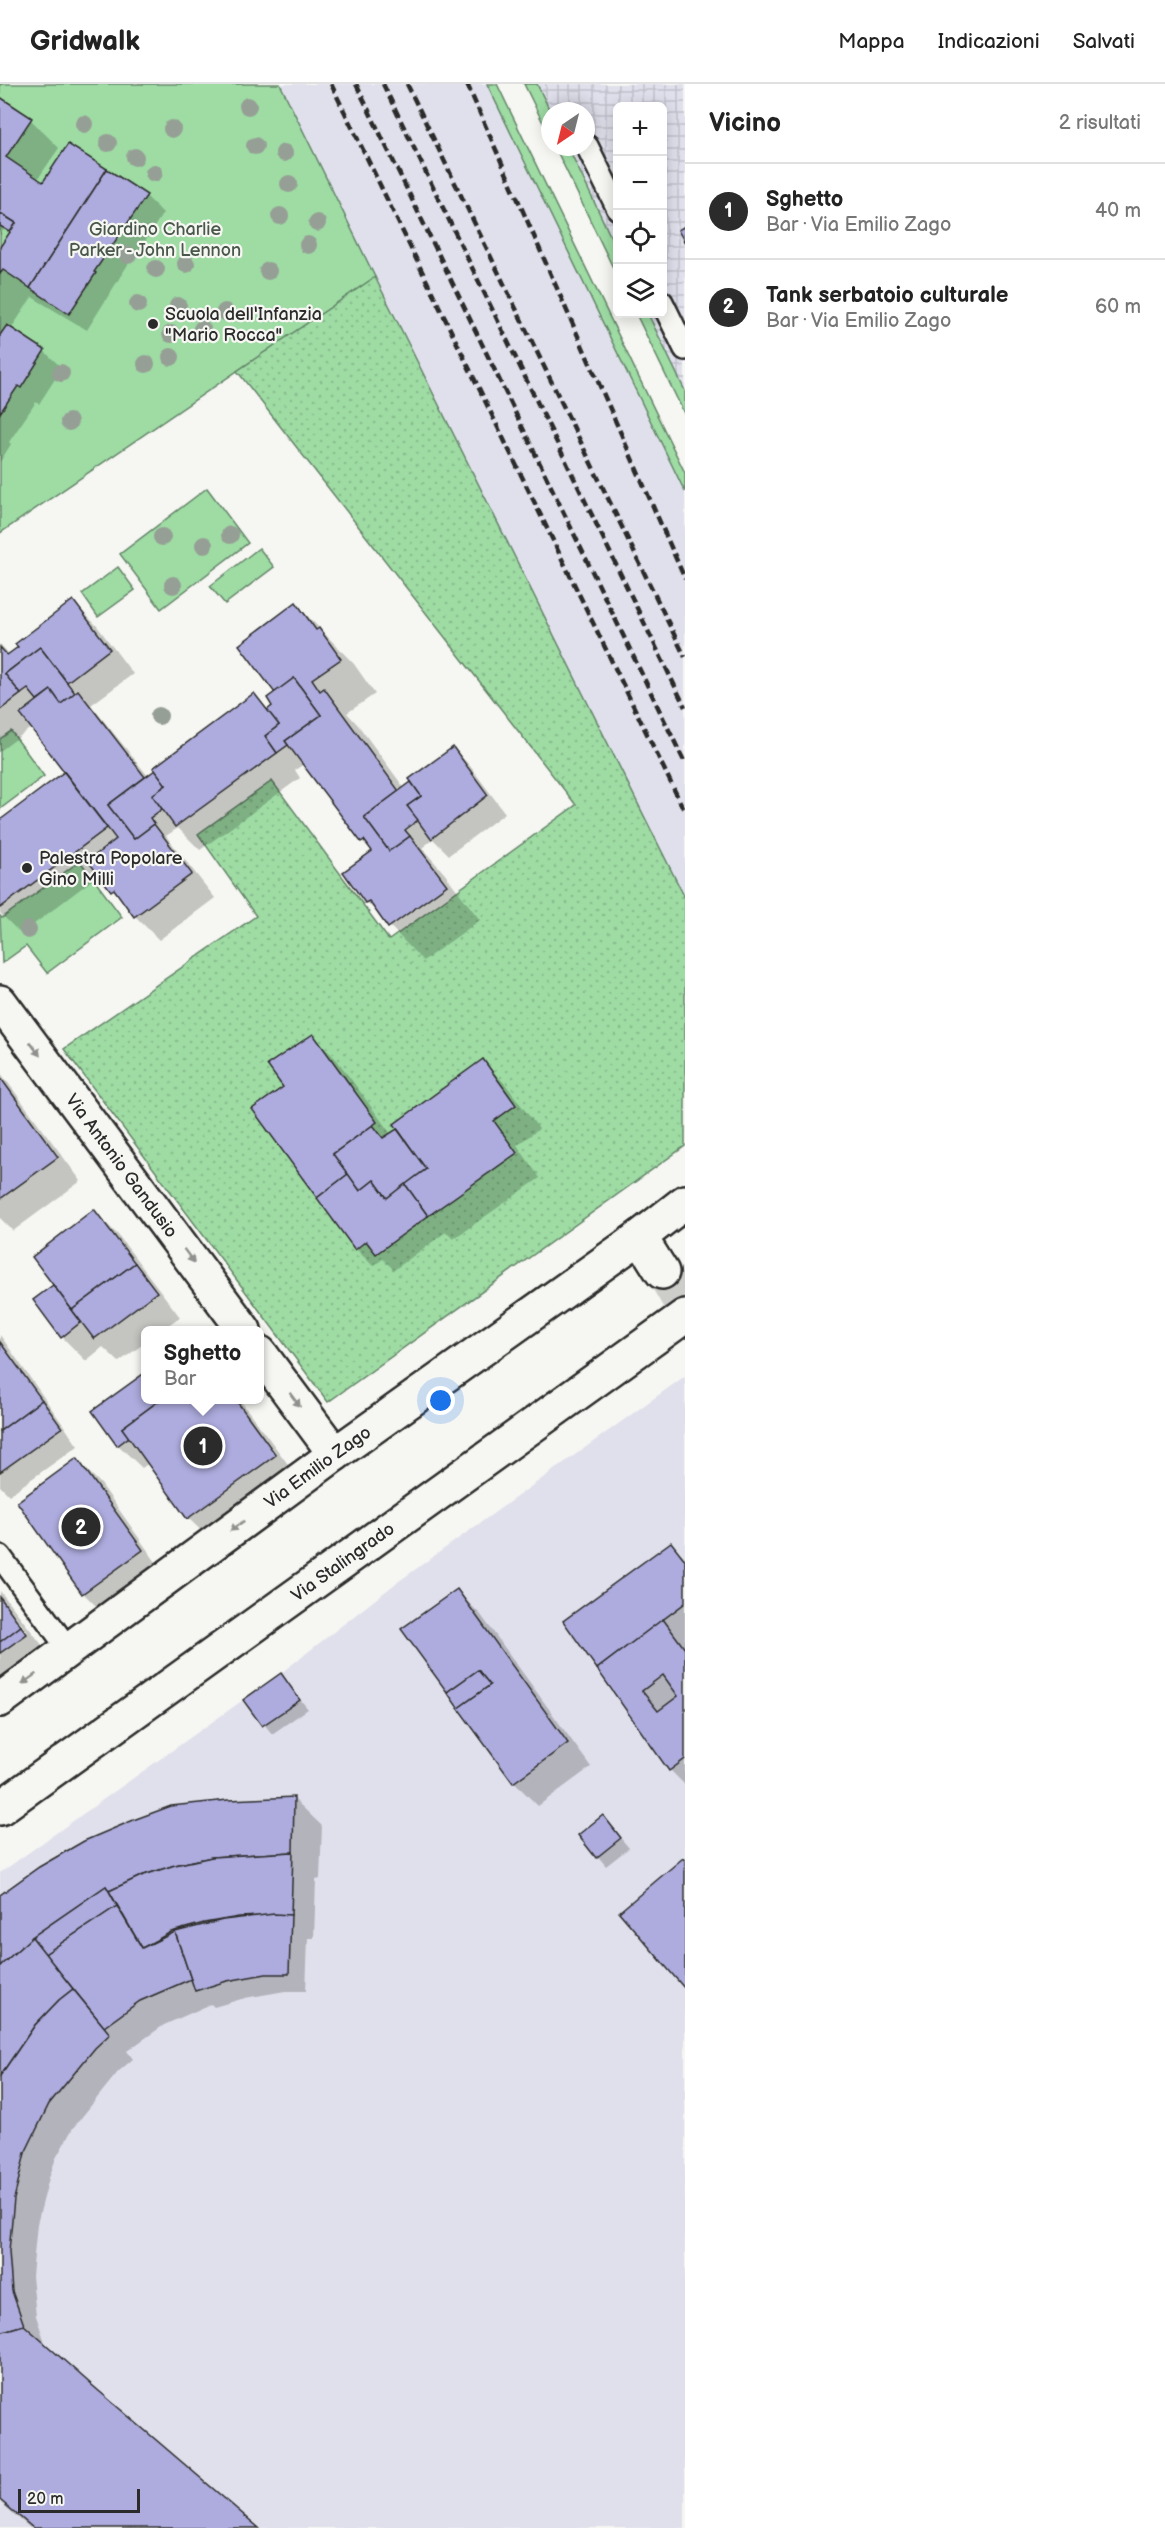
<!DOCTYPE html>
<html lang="it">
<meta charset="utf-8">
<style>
body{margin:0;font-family:"Balsamiq Sans",sans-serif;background:#f6f6f6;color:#222}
.controls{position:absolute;right:18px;top:18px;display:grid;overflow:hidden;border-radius:9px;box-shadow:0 3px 15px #0003}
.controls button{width:54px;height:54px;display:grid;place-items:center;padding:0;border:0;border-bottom:2px solid #e0e0e0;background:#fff;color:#222;font:30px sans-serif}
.compass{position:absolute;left:541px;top:18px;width:54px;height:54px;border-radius:50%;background:#fff;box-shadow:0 3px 15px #0003;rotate:215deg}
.scale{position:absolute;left:18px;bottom:15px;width:122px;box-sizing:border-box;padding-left:6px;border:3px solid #2b2b2b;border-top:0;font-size:16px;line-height:21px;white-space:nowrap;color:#2b2b2b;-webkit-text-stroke:4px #f6f6f2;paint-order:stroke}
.you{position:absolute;left:441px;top:1317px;width:21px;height:21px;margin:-15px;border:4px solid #fff;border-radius:50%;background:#1a73e8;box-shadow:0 0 0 9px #1a73e833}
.badge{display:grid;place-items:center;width:39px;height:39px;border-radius:50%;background:#2b2b2b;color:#fff;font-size:20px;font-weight:700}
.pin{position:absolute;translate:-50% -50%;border:3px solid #fff;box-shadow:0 2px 6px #0006}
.popup{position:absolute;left:141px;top:1242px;width:123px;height:78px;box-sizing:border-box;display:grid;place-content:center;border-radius:9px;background:#fff;filter:drop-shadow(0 2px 4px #0005);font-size:20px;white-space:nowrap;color:#767676}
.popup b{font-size:22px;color:#222}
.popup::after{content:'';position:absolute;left:50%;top:100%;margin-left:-12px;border:12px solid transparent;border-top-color:#fff}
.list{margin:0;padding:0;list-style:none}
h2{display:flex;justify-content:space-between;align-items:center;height:78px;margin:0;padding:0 24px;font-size:26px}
h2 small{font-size:20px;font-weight:400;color:#767676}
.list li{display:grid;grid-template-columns:39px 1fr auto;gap:18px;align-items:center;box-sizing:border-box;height:96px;padding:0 24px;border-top:2px solid #e0e0e0}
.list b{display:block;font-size:22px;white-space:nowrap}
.list p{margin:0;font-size:20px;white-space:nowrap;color:#767676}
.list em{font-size:20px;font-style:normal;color:#767676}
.icon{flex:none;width:33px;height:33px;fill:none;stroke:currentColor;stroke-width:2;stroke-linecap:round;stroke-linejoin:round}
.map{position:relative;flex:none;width:685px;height:2444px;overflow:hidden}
header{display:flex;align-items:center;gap:36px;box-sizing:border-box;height:84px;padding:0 30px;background:#fff;border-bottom:2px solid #e0e0e0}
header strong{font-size:28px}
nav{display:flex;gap:33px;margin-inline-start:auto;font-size:21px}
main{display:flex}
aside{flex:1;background:#fff}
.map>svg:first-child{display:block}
.built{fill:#e0e0ec}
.industrial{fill:url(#industrial-grid)}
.green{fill:#9edca4;stroke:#648468;stroke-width:1.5}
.garden{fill:url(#garden-dots);stroke:#648468;stroke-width:1.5}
.shadow{fill:#0003;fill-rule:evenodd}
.building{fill:#aeacde;stroke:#2b2b2b;stroke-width:1.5;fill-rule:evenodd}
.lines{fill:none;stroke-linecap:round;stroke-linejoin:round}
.street-tunnel{stroke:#cdcdca;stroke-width:33;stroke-dasharray:33 16;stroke-linecap:butt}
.lane-casing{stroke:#2b2b2b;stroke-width:26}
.street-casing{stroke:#2b2b2b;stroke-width:38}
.primary-casing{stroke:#2b2b2b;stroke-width:38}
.lane{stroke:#f6f6f2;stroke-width:21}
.street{stroke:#f6f6f2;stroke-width:33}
.primary{stroke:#f6f6f2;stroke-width:33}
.rail{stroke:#2b2b2b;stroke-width:4.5;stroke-dasharray:9 4.5;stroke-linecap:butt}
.tree{fill:#969f95}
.oneway{fill:#90908e}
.poi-dot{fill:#2b2b2b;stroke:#f6f6f2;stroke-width:2}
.labels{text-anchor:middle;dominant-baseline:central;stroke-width:4.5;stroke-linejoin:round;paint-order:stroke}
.park-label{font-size:18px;fill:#485749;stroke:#f6f6f2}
.poi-label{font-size:18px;fill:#2b2b2b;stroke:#f6f6f2;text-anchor:start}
.street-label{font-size:18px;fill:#2b2b2b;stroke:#f6f6f2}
</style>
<header>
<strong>Gridwalk</strong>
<nav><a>Mappa</a><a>Indicazioni</a><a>Salvati</a></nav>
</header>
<main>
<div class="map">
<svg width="685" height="2444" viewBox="0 0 685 2444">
<defs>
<pattern id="industrial-grid" width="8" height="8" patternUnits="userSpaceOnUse" patternTransform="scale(1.5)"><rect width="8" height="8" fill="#e0e0ec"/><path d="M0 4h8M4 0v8" fill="none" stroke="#c0c0cb"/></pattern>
<pattern id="garden-dots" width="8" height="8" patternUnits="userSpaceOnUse" patternTransform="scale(1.5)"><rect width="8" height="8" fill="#9edca4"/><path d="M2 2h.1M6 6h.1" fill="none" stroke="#88bd8d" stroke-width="1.8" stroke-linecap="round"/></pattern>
</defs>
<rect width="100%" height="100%" fill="#f6f6f2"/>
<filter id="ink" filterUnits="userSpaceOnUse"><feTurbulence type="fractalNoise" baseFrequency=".0167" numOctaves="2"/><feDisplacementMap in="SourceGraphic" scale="12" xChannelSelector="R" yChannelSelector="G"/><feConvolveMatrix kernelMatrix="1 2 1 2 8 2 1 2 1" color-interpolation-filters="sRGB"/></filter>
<g filter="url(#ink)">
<!-- built -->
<g class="built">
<path d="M0,0h487l198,408v406l-310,-621 -375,256z"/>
<path d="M685,1292v1152h-685v-655l281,-200 114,-89z"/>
</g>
<!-- industrial -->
<path class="industrial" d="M537,0h148v307l-37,-77h14v-208h-44l-1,144 -49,-103h18v-36h-36z"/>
<!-- green -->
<g class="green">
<path d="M0,0h280l95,193 -375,256z"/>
<path d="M487,0h10l188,389v19z"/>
<path d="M524,0h13l13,27v26z"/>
<path d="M555,63h13l49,103v26z"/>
<path d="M636,230h12l37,77v24z"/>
<path d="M207,404l41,55 -87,66 -41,-55z"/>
<path d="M259,464l15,19 -49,37 -15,-18z"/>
<path d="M118,483l17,23 -37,27 -16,-23z"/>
<path d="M11,647l33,45 -44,33v-70z"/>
<path d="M80,777l42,56 -75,56 -21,-27 -24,17 -2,-47 2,2z"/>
</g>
<!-- garden -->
<path class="garden" d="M375,193l310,621v248l-357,256 -264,-353 192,-133 -58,-82 74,-53 117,159 187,-135 -339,-434z"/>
<!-- shadow -->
<g class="shadow">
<path d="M0,15l31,21 28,28 -22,32 6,4 103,12 17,17 -24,38 -2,-1 -50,80 -55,-33 -21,32 33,22 18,17 -23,36 -3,-2 -27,40 2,2 -11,18v-212l11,-16 -7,-5 -4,7z"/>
<path d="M73,518l24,24 36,48 -42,31 57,71 106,-81 15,15 5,-4 22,-102 58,60 21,30 -28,19 11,12 47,64 48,-41 17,18 35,47 -56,42 -16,-16 -11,9 22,25 36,47 -57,41 -56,-59 -22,-29 28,-21 -11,-11 -58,-77 -9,6 5,8 -100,72 -22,-22 -12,8 49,62 -56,42 -24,-24 -35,-42 -79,60 -21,-21v-91l66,-50 -34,-45 -32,24v-107l10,11z"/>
<path d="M313,952l24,24 54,74 11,3 81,-76 23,24 33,44 -22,16 23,33 -87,61 -7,-7 -52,38 -11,-11 -10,7 -17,-17 -38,-52 -33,-109z"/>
<path d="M0,988l81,109 -68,50 -13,-13z"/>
<path d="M94,1127l24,24 62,82 -19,13h-15v12l-27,20 -16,-15 -17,14 -24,-24 -27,-37 20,-15z"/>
<path d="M0,1251l78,111 -69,49 -9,-9z"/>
<path d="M146,1290v26h94l59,79 -87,62 -24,-23 -39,-55 -7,5 -24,-23 -24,-34z"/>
<path d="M77,1376l24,24 64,91 -58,42 -24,-24z"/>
<path d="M671,1460l14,13v228l-15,-15 -105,-149z"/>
<path d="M0,1507l53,68 -53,39zM14,1536h4l9,11 -3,2z"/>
<path d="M457,1507l24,24 110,152 -53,39 -24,-24z"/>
<path d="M280,1591l28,34 -36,25 -27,-34z"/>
<path d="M293,1714l29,28 -2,53 -4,1 -2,58h-6l-2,53h-21l-40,7 -31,9 -3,-3 -47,21 -37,26 6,8 -15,13 -45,56 -17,30 -7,20 -12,46 -5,52 4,40 10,29 212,183h-228l-30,-26v-604z"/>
<path d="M603,1733l26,31 -23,18 -26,-31z"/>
</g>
<!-- building -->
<g class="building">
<path d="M0,13l32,21 -26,39 37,25 25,-38 39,25 -77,119 -27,-18 -3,4v-27l16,-24 -16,-10z"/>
<path d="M107,85l40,26 -53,77 2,1 -27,41 -39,-26z"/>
<path d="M0,129l16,10 -6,9 -10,-6z"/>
<path d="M685,142v17l-7,-13z"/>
<path d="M7,241l38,25 -24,38 -3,-2 -18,27v-78z"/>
<path d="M73,516l37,49 -43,33 -27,-35 -35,27 16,20 -21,16v-63l7,8 11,-8 -3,-3z"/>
<path d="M296,518l20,28 3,-2 22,31 -29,20 8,12 4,-3 75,103 -35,26 25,34 21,-15 37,49 -59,43 -19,-27 -4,2 -22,-31 29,-21 -8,-11 -3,2 -76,-101 36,-26 -27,-37 -19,15 -36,-48z"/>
<path d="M40,563l35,46 -14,11 -10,-14 -14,10 -9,-11 -7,5 -16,-20z"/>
<path d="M294,594l27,37 -36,26 3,4 -11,8 -12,-17 14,-11 -12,-15 5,-4 -5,-8z"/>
<path d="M51,606l10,14 17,-14 67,87 -37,28 26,34 20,-15 38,50 -58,43 -20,-28 -3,2 -23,-30 28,-22 -96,-125z"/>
<path d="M254,609l25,32 -14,11 12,17 -102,74 -23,-32 14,-10 -13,-17z"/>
<path d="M453,663l35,48 -57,44 -24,-33 14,-10 -12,-17z"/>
<path d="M155,686l11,15 -14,10 10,14 -12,9 4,6 -20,15 -26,-34z"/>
<path d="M64,688l43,56 -107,80v-88z"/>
<path d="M411,698l10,14 -14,10 11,14 -13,10 5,6 -21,15 -25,-34z"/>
<path d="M313,950l64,88 -44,32 15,20 -31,24 -65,-89 31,-22 -16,-22z"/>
<path d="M483,975l33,46 -22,16 23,32 -89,63 -23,-32 21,-15 -32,-45z"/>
<path d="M0,993l58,80 -58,42z"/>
<path d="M373,1041l10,13 14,-9 29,40 -39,29 -13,-18 -14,11 -27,-37z"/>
<path d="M348,1090l12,17 14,-11 13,18 18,-14 23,32 -52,38 -10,-13 -11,9 -38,-52z"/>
<path d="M94,1125l41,54 -63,47 -40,-53z"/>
<path d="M135,1179l22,29 -63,47 -22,-29z"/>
<path d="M53,1201l28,37 -20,16 -28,-38z"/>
<path d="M0,1258l42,58 -42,31z"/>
<path d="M146,1288v28h14l-38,28 7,9 -12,9 -25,-35z"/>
<path d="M42,1316l20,28 -62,44v-41z"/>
<path d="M160,1316h76l40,55 -89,64 -65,-91z"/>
<path d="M77,1374l66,92 -61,44 -65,-92z"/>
<path d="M671,1458l14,18v43l-88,66 -34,-48z"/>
<path d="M457,1505l111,154 -55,40 -55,-75 32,-23 -12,-15 -31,22 -46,-63z"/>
<path d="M0,1513l21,29 -21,16z"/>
<path d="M663,1535l22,30v110l-16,12 -72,-102zM663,1591l15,21 -20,15 -16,-20z"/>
<path d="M21,1542l6,8 -27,19v-11z"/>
<path d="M478,1586l12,15 -32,23 -11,-16z"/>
<path d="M281,1589l19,27 -38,26 -19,-26z"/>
<path d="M294,1713l-1,55 -81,5 -37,8 -34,11 -32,15 -3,-5 -74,51 -32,29v-71l39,-28 45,-26 52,-22 35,-13 57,-6z"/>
<path d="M603,1731l18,23 -25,20 -18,-23z"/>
<path d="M293,1768l-2,63 -52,2 -35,6 -33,9 -29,16 -33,-57 32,-15 34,-11 37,-8z"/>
<path d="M683,1774l2,3v128l-66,-77z"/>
<path d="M106,1802l11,20 -72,48 -13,-17z"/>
<path d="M117,1822l25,42 33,-16 16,47 -51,22 -36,26 -59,-73z"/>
<path d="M274,1830l17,1 -2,59h-23l-39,7 -32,10 -20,-59 48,-12z"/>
<path d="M32,1853l41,52 -14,11 -24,25 -35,51v-110z"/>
<path d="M73,1905l37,45 -15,14 -46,56 -24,49 -11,46 -5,52 3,40 12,34 -24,7v-256l35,-51 24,-25z"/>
<path d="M24,2241l69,61 166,142h-226l-33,-28v-168z"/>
</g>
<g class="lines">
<!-- street-tunnel -->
<path class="street-tunnel" d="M662,1188l23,40"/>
<defs>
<g id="lane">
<path d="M587,62l31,63"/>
<path d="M662,218l23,47"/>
<path d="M0,1472l69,94"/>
</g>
<g id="street">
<path id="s1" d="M0,918l244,328"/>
<path d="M640,1153l22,35"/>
<path d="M260,1269l75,101"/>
<path id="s2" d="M0,1616l335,-246 305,-217 45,-35"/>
</g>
<g id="primary">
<path id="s3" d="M0,1724l685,-492"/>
</g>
</defs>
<!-- lane casing -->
<use href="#lane" class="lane-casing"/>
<!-- street casing -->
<use href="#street" class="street-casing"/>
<!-- primary casing -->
<use href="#primary" class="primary-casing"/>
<!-- lane -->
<use href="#lane" class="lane"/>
<!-- street -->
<use href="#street" class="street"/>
<!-- primary -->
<use href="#primary" class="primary"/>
<!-- rail -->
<g class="rail">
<path d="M331,0l354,728"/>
<path d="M356,0l329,679"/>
<path d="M383,0l302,623"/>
<path d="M407,0l278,573"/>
<path d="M467,0l218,495"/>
</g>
</g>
<!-- trees -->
<g class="tree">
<circle cx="248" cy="22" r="9"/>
<circle cx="84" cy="40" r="9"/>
<circle cx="172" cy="45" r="9"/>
<circle cx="108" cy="59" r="9"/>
<circle cx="255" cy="62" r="9"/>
<circle cx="284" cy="69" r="9"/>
<circle cx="135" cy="73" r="9"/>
<circle cx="154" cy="89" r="9"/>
<circle cx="289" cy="100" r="9"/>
<circle cx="280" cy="132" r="9"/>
<circle cx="317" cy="139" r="9"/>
<circle cx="308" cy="161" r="9"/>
<circle cx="128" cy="171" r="9"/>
<circle cx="186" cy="180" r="9"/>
<circle cx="156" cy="185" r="9"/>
<circle cx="268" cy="187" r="9"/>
<circle cx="138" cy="220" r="9"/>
<circle cx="178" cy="222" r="9"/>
<circle cx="225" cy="228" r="9"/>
<circle cx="202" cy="245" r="9"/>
<circle cx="171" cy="250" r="9"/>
<circle cx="171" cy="273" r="9"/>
<circle cx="146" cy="280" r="9"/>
<circle cx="61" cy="289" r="9"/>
<circle cx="69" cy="338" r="9"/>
<circle cx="230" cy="451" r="9"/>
<circle cx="162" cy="453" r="9"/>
<circle cx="204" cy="461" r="9"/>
<circle cx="173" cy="501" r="9"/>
<circle cx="159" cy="632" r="9"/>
<circle cx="28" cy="846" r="9"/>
</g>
<!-- one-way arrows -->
<defs><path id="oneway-solid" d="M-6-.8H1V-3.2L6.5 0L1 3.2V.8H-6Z" transform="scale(1.5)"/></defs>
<g class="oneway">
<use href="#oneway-solid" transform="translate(35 965) rotate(53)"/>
<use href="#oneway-solid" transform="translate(189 1172) rotate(53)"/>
<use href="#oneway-solid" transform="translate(295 1316) rotate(53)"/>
<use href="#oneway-solid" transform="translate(237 1442) rotate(144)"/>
<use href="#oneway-solid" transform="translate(29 1595) rotate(144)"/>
</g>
</g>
<!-- markers -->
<g class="poi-dot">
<circle cx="153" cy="240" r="6"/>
<circle cx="27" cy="784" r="6"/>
</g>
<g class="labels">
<!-- park labels -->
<g class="park-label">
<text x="155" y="145">Giardino Charlie<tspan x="155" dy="21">Parker - John Lennon</tspan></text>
</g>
<!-- poi labels -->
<g class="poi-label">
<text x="165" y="230">Scuola dell'Infanzia<tspan x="165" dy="21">"Mario Rocca"</tspan></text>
<text x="39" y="774">Palestra Popolare<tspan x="39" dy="21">Gino Milli</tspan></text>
</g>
<!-- street labels -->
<g class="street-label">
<text stroke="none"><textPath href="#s1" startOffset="204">Via Antonio Gandusio</textPath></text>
<text stroke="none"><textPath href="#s2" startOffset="394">Via Emilio Zago</textPath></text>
<text stroke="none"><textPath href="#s3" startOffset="422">Via Stalingrado</textPath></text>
</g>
</g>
</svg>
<div class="controls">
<button>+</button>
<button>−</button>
<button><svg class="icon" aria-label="locate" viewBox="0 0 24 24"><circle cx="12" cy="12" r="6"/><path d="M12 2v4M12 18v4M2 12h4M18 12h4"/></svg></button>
<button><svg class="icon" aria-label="layers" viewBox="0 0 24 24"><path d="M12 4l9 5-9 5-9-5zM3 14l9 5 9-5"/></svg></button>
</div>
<svg class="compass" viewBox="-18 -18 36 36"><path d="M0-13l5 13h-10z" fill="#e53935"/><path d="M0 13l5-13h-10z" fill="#767676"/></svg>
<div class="scale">20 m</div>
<div class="you"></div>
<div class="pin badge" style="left:203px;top:1362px">1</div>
<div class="popup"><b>Sghetto</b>Bar</div>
<div class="pin badge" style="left:81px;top:1443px">2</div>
</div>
<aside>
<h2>Vicino<small>2 risultati</small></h2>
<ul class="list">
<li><span class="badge">1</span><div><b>Sghetto</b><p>Bar · Via Emilio Zago</p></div><em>40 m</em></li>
<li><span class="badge">2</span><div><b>Tank serbatoio culturale</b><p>Bar · Via Emilio Zago</p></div><em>60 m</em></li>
</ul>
</aside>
</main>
